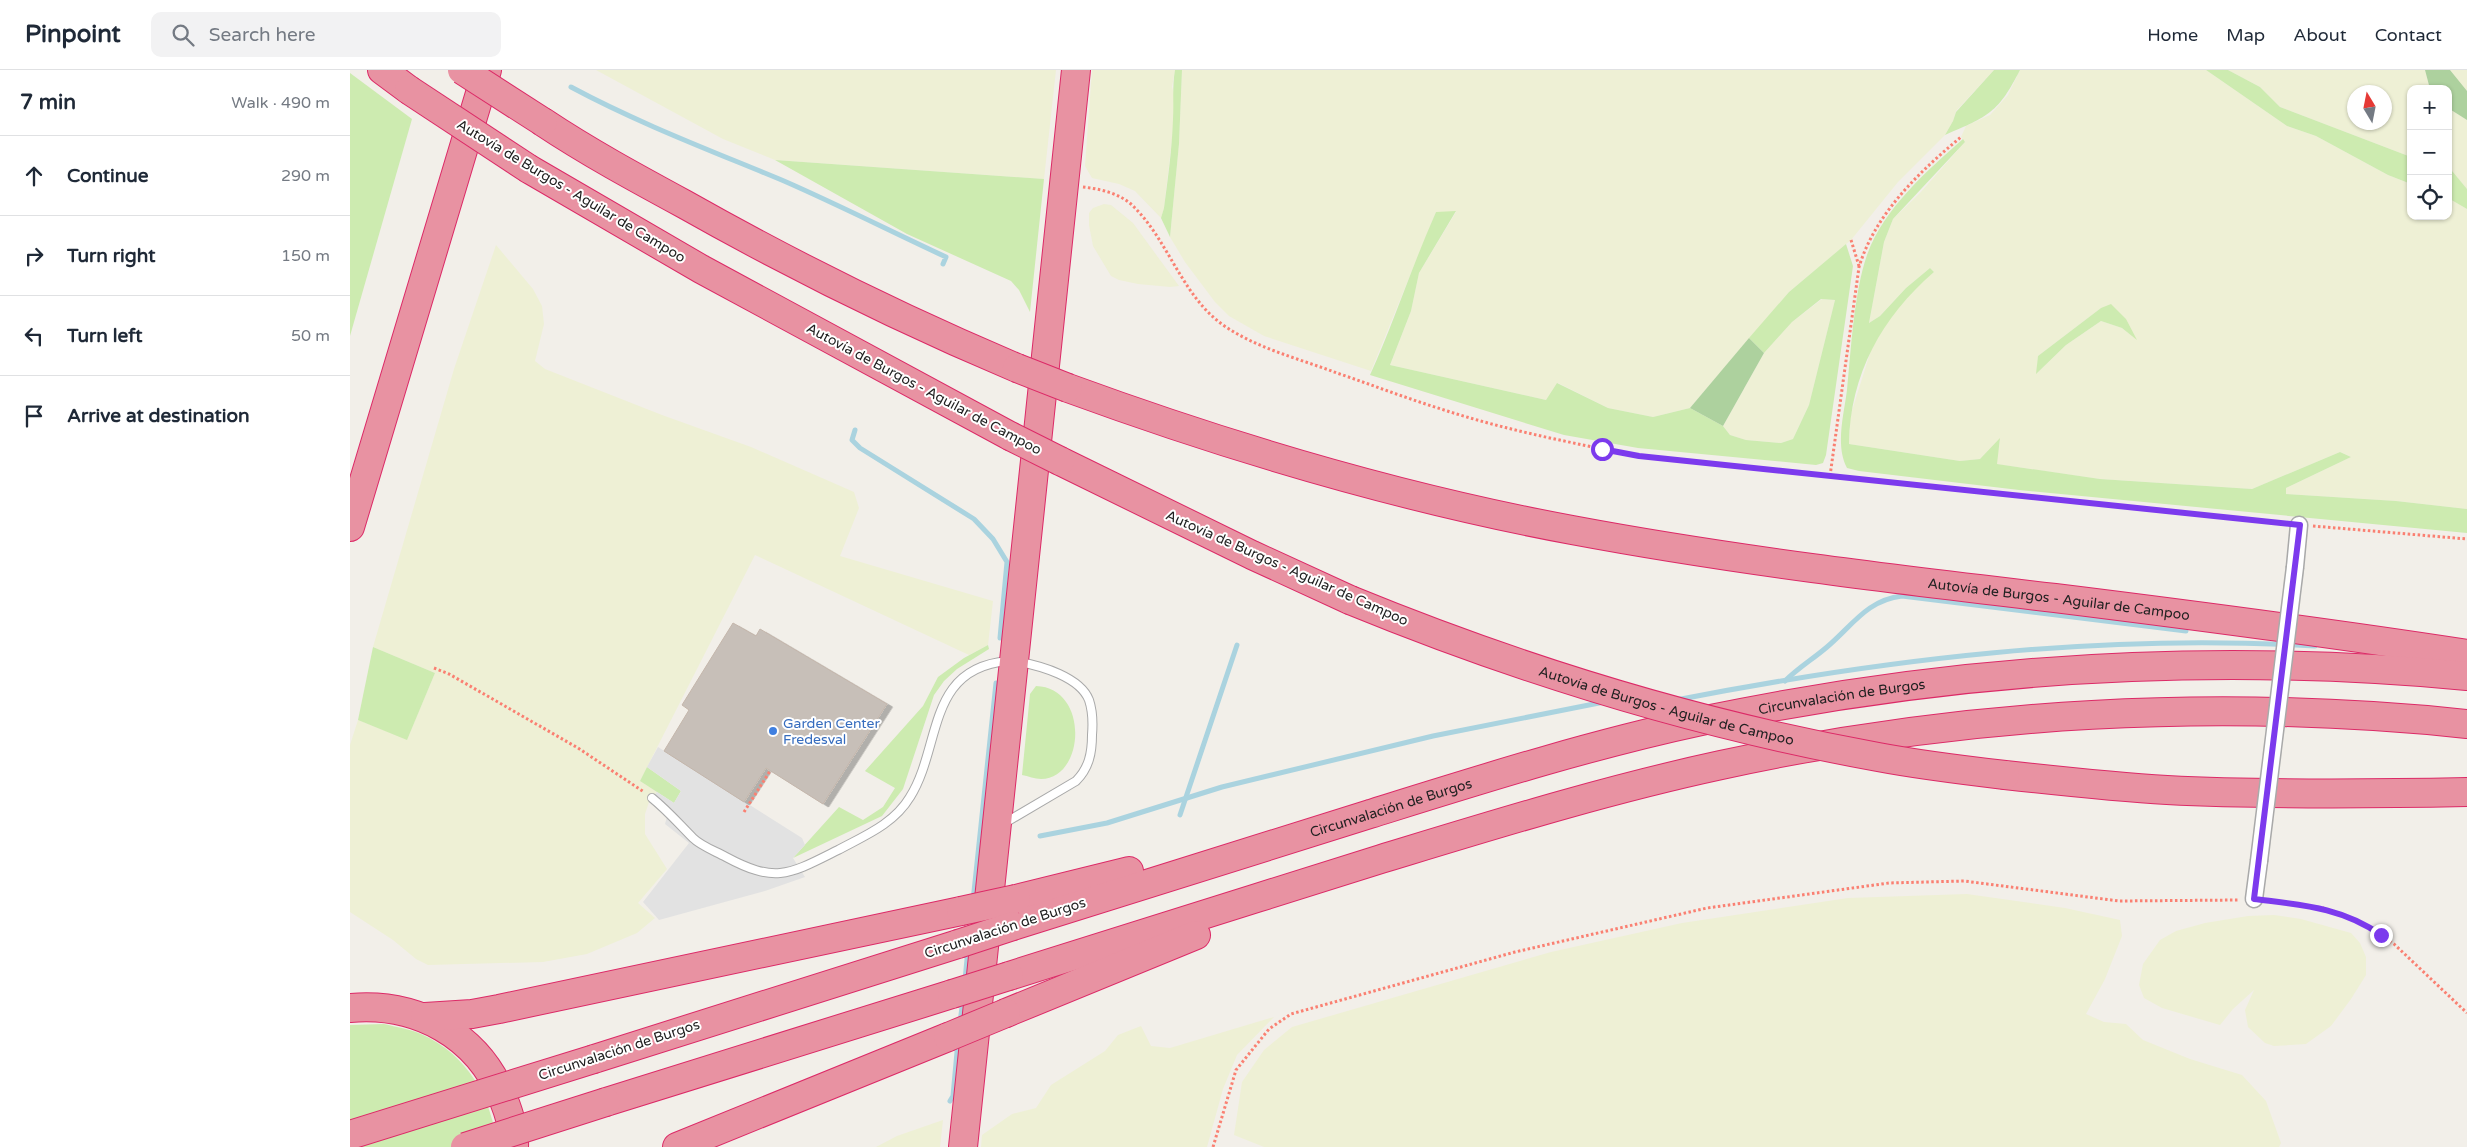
<!DOCTYPE html>
<meta charset="utf-8">
<style>
body{margin:0;font-family:"Varela Round",sans-serif;background:#f2f2f3;color:#1f2937}
.controls{position:absolute;right:15px;top:15px;display:grid;overflow:hidden;border-radius:10px;box-shadow:0 1px 4px #0004}
.controls button{width:45px;height:45px;display:grid;place-items:center;padding:0;border:0;border-bottom:1px solid #e0e1e3;background:#fff;color:#1f2937;font:25px sans-serif}
.compass{position:absolute;left:1997px;top:15px;width:45px;height:45px;border-radius:50%;background:#fff;box-shadow:0 1px 4px #0004;rotate:350deg}
.stop{position:absolute;width:15px;height:15px;margin:-11px;border:4px solid #7c3aed;border-radius:50%;background:#fff}
.stop.end{background:#7c3aed;border-color:#fff;box-shadow:0 1px 5px #0008}
.list{margin:0;padding:0;list-style:none}
h2{display:flex;justify-content:space-between;align-items:center;height:65px;margin:0;padding:0 20px;font-size:21px}
h2 small{font-size:16px;font-weight:400;color:#747a83}
.list li{display:grid;grid-template-columns:32px 1fr auto;gap:15px;align-items:center;box-sizing:border-box;height:80px;padding:0 20px;border-top:1px solid #e0e1e3}
.list b{display:block;font-size:19px;white-space:nowrap}
.list em{font-size:16px;font-style:normal;color:#747a83}
.icon{flex:none;width:28px;height:28px;fill:none;stroke:currentColor;stroke-width:2;stroke-linecap:round;stroke-linejoin:round}
.map{position:relative;flex:none;width:2117px;height:1077px;overflow:hidden}
header{display:flex;align-items:center;gap:30px;box-sizing:border-box;height:70px;padding:0 25px;background:#fff;border-bottom:1px solid #e0e1e3}
header strong{font-size:24px}
nav{display:flex;gap:28px;margin-inline-start:auto;font-size:18px}
.search{width:350px;height:45px;background:#f2f2f3;display:flex;align-items:center;gap:12px;box-sizing:border-box;padding:0 18px;border-radius:10px;color:#747a83;font-size:19px}
main{display:flex}
aside{flex:1;background:#fff}
.map>svg:first-child{display:block}
.farmland{fill:#eef0d5;fill-rule:evenodd}
.grass{fill:#cdebb0}
.forest{fill:#add19e}
.parking{fill:#e2e2e2}
.lines{fill:none;stroke-linecap:round;stroke-linejoin:round}
.stream{stroke:#aad3df;stroke-width:5}
.building{fill:#c7bfb8;stroke:#c4b6ab;filter:url(#shadow)}
.lane-casing{stroke:#a9a9a9;stroke-width:10}
.street-casing{stroke:#a9a9a9;stroke-width:19}
.highway-casing{stroke:#dc2a67;stroke-width:30}
.path{stroke:#fa8072;stroke-width:3;stroke-dasharray:2.5 2.5;stroke-linecap:butt}
.lane{stroke:#fff;stroke-width:8}
.street{stroke:#fff;stroke-width:16}
.highway{stroke:#e892a2;stroke-width:28}
.street-bridge-casing{stroke:#a9a9a9;stroke-width:19;stroke-linecap:butt}
.highway-bridge-casing{stroke:#dc2a67;stroke-width:30;stroke-linecap:butt}
.street-bridge{stroke:#fff;stroke-width:16}
.highway-bridge{stroke:#e892a2;stroke-width:28}
.route{stroke:#7c3aed;stroke-width:6}
.shop-dot{fill:#3f7fe0;stroke:#fff;stroke-width:2}
.labels{text-anchor:middle;dominant-baseline:central;stroke-width:4;stroke-linejoin:round;paint-order:stroke}
.street-label{font-size:14px;fill:#222;stroke:#fff}
.shop-label{font-size:14px;fill:#366cbe;stroke:#fff;text-anchor:start}
</style>
<header>
<strong>Pinpoint</strong>
<div class="search"><svg class="icon" aria-label="search" viewBox="0 0 24 24"><circle cx="10" cy="10" r="6"/><path d="M15 15l6 6"/></svg>Search here</div>
<nav><a>Home</a><a>Map</a><a>About</a><a>Contact</a></nav>
</header>
<main>
<aside>
<h2>7 min<small>Walk · 490 m</small></h2>
<ul class="list">
<li><svg class="icon" aria-label="ahead" viewBox="0 0 24 24"><path d="M12 20V5M6 11l6-6 6 6"/></svg><div><b>Continue</b></div><em>290 m</em></li>
<li><svg class="icon" aria-label="right" viewBox="0 0 24 24"><path d="M7 20v-9h11M14 6l5 5-5 5"/></svg><div><b>Turn right</b></div><em>150 m</em></li>
<li><svg class="icon" aria-label="left" viewBox="0 0 24 24"><path d="M17 20v-9H6M10 6l-5 5 5 5"/></svg><div><b>Turn left</b></div><em>50 m</em></li>
<li><svg class="icon" aria-label="arrive" viewBox="0 0 24 24"><path d="M6 21V4h12l-3 4 3 4H6"/></svg><div><b>Arrive at destination</b></div></li>
</ul>
</aside>
<div class="map">
<svg width="2117" height="1077" viewBox="0 0 2117 1077">
<defs>
<filter id="shadow"><feDropShadow dx="5.5" dy="3" stdDeviation="0" flood-color="#0004"/></filter>
</defs>
<rect width="100%" height="100%" fill="#f2efe9"/>
<!-- farmland -->
<g class="farmland">
<path d="M246,0h460l-12,109 -269,-19 -52,-21z"/>
<path d="M742,0h83l-3,17 3,9 -2,35 -9,77 -3,10 -26,-27 -16,-7 -27,-6 -7,-12z"/>
<path d="M832,0h812l-38,41 -3,10 -8,14 -47,47 -47,58 -62,52 -99,116 -37,9 -45,-9 -50,-25 -12,17 -156,-35 21,-54 8,-38 37,-61h-20l-65,159 -107,-35 -35,-20 -14,-14 -30,-40 -15,-25 9,-93z"/>
<path d="M1670,0h186l81,56 29,10 72,39 23,9v32h37v-18l19,11v300l-71,-8 -111,-7 1,-6 65,-31 -11,-5 -88,37 -152,-10 -104,-15 4,-24 -20,19 -20,2 -111,-17 1,-27 21,-67 18,-31 23,-29 22,-18 -4,-4 -24,20 -26,28 -11,7 15,-81 9,-23 27,-26 45,-51 -4,-5 5,-11 24,-11 18,-20zM1751,238l34,30 -13,-10 -21,-7 -35,24 -29,28 1,-17z"/>
<path d="M1878,0h197l5,19h-19v68l-131,-50 -20,-20zM2004,22h30v30h-30z"/>
<path d="M2100,0h17v21l-4,-4z"/>
<path d="M2098,38l19,12v69l-19,-23z"/>
<path d="M754,134l7,1 22,18 46,63 -9,1 -32,-3 -19,-4 -8,-4 -18,-30 -4,-21v-12l4,-5z"/>
<path d="M146,175l37,44 9,17 2,18 -9,37 10,8 117,46 89,32 103,45 5,16 -19,48 153,45 -5,44 -19,10 -214,-100 -115,226 17,11 -8,10 -4,12v20l22,35 -29,34 17,15 -18,15 -50,21 -44,8 -115,3 -12,-6 -23,-19 -43,-28v-167l8,-25 49,19 28,-66 -62,-26 81,-278z"/>
<path d="M1472,229l13,1 -26,105 -16,34 -12,4 -35,-3 -16,-5 -7,-9 41,-73 28,-31z"/>
<path d="M1617,824l98,14 55,12 2,16 -17,43 -19,35 18,8 22,2 17,16 47,19 52,16 24,26 15,42 -2,4h-1015l-30,-12 8,-53 22,-32 28,-23 259,-75 131,-29 166,-25z"/>
<path d="M1924,845l27,4 50,14 9,10 6,14v18l-15,24 -20,27 -25,18 -32,2 -9,-3 -17,-16 -3,-17 9,-20 -21,19 -13,16 -58,-17 -18,-10 -5,-13 4,-21 17,-24 16,-9 29,-8 43,-7z"/>
<path d="M924,947l-37,38 -14,34 -16,58h-226l1,-12 30,-21 24,-6 15,-23 54,-34 13,-16 23,-9 10,20 19,2z"/>
<path d="M593,1050l-3,27h-64l21,-11z"/>
</g>
<!-- grass -->
<g class="grass">
<path d="M825,0h7l-3,74 -9,93 -9,-19 3,-10c4,-30 8,-59 9,-89 1,-17 -1,-32 2,-49z"/>
<path d="M1644,0h26c-22,43 -31,46 -75,65l8,-14 3,-9z"/>
<path d="M1856,0h22l32,17 20,20 131,50v27l-23,-9 -72,-39 -29,-10z"/>
<path d="M0,3l62,46 -62,217z"/>
<path d="M1613,69l2,3 -72,77 -9,23 -15,81 11,-7 26,-28 24,-20 4,4c-52,45 -84,102 -85,172l111,17 20,-2 20,-21 -3,26 103,15 152,10 88,-37 11,5 -65,31v6l110,7 71,8v24l-448,-43 -160,-19 -12,-3c-12,-22 -3,-54 0,-78 4,-40 7,-98 20,-135 17,-47 60,-84 96,-116z"/>
<path d="M425,90l269,19 -14,133 -11,-22 -8,-9 -104,-47z"/>
<path d="M2098,96l19,23v20l-19,-11z"/>
<path d="M1106,141l-37,62 -8,38 -21,54 156,35 11,-17 51,25 45,9 37,-9 33,18 7,9 16,5 35,3 12,-4 16,-34 26,-105 -14,-1 -29,23 -28,31 -15,-15 40,-46 57,-48 7,22 -27,189 -3,8 -7,2 -178,-17 -74,-13 -194,-60c24,-53 42,-109 66,-163z"/>
<path d="M1761,234l15,15 11,21 -15,-12 -21,-7 -35,24 -30,29 2,-18 63,-48z"/>
<path d="M638,575l1,4 -32,20 -13,12 -10,14 -31,94 -21,27 -89,42 46,-51 24,13 20,-13 12,-19 -30,-17 58,-65 15,-29 26,-19z"/>
<path d="M23,577l62,26 -28,67 -49,-20z"/>
<path d="M686,616c54,2 49,93 5,93 -6,0 -13,-3 -19,-4l8,-81z"/>
<path d="M297,697l34,24 -7,12 -34,-22z"/>
<path d="M34,954c12,3 26,5 37,10 46,20 72,65 76,113h-147v-122z"/>
</g>
<!-- forest -->
<g class="forest">
<path d="M2075,0h25l17,21v29l-19,-12v-19h-18z"/>
<path d="M1399,268l15,15 -41,73 -33,-18z"/>
</g>
<!-- parking -->
<path class="parking" d="M308,677l144,91 3,7 -12,13 12,19 -40,14 -106,29 -16,-18 46,-59 -24,-19 2,-7 -18,-15 8,-10 17,11 7,-12 -34,-24z"/>
<g class="lines">
<!-- stream -->
<g class="stream">
<path d="M221,17c69,37 141,64 213,94 55,24 108,51 162,76l-3,7"/>
<path d="M505,360l-3,10 8,8 114,71 19,20 14,23 -7,76"/>
<path d="M1435,611c13,-13 28,-22 42,-34 25,-21 40,-47 75,-51l284,35"/>
<path d="M1326,630c210,-41 425,-67 639,-54"/>
<path d="M830,745l57,-170"/>
<path d="M690,766l67,-13 115,-36 211,-51 171,-34"/>
<path d="M623,831l23,-218"/>
<path d="M615,910l3,-31"/>
<path d="M610,953l3,-24"/>
<path d="M600,1031l3,-5 5,-55"/>
</g>
</g>
<!-- building -->
<path class="building" d="M383,553l23,13 4,-7 127,75 -64,100 -57,-36 -22,34 -80,-51 25,-41 -7,-5z"/>
<g class="lines">
<defs>
<g id="lane">
<path d="M302,728c16,13 27,26 41,40 8,8 22,13 33,19 50,27 64,17 112,-7 26,-14 56,-26 72,-53 32,-51 16,-129 98,-136"/>
<path d="M653,754l73,-43c13,-13 16,-28 16,-46 1,-12 1,-23 -3,-35 -9,-23 -48,-34 -69,-38"/>
</g>
<g id="street">
<path d="M1945,497l4,-42"/>
<path d="M1904,829l5,-38"/>
</g>
<g id="highway">
<path d="M32,0l27,20"/>
<path d="M193,52c45,30 93,56 141,82 108,61 219,116 333,164"/>
<path d="M179,99l172,100 309,167"/>
<path id="s1" d="M718,318c164,60 332,110 504,142 160,30 321,49 483,68 137,17 275,35 412,56"/>
<path d="M710,391l192,94 98,45"/>
<path d="M0,457l137,-457"/>
<path d="M1655,705c54,6 108,12 162,15 100,5 200,4 300,2"/>
<path d="M666,829l113,-28"/>
<path id="s2" d="M663,856c119,-38 238,-75 357,-112 109,-34 219,-69 331,-93 252,-53 510,-69 766,-45"/>
<path d="M659,906c123,-39 248,-78 372,-117 112,-34 224,-69 340,-94 243,-53 498,-67 746,-41"/>
<path d="M0,938c67,-6 128,27 153,90 6,15 12,33 11,49"/>
<path d="M656,943l190,-78"/>
<path d="M75,947l47,-3 27,-5 462,-98"/>
<path d="M244,989l364,-115"/>
<path d="M256,1032l346,-108"/>
<path d="M327,1077l271,-110"/>
<path d="M613,1077l113,-1077"/>
</g>
</defs>
<!-- lane casing -->
<use href="#lane" class="lane-casing"/>
<!-- street casing -->
<use href="#street" class="street-casing"/>
<!-- highway casing -->
<use href="#highway" class="highway-casing"/>
<!-- path -->
<g class="path">
<path d="M733,117c17,2 36,6 49,18 37,35 50,93 94,122 33,22 74,32 111,46 35,12 69,25 104,36 64,21 131,34 198,47l646,68"/>
<path d="M1501,170l8,26"/>
<path d="M1480,406l29,-209c16,-53 60,-95 102,-130"/>
<path d="M1963,456l154,13"/>
<path d="M84,598l15,6 129,74 66,44"/>
<path d="M394,742l26,-41"/>
<path d="M1918,831l55,7 46,19 25,17 73,69"/>
<path d="M863,1077l23,-77 33,-41 22,-15 224,-62 192,-44 182,-25 75,-2 155,20 120,-1"/>
</g>
<!-- lane -->
<use href="#lane" class="lane"/>
<!-- street -->
<use href="#street" class="street"/>
<!-- highway -->
<use href="#highway" class="highway"/>
<defs>
<path id="street-bridge" d="M1909,791l36,-294"/>
<g id="highway-bridge">
<path d="M112,0l81,52"/>
<path d="M59,20l120,79"/>
<path d="M667,298l51,20"/>
<path d="M660,366l50,25"/>
<path id="s3" d="M1000,530c171,70 346,124 528,157 42,8 84,13 127,18"/>
<path d="M611,841l55,-12"/>
<path d="M608,874l55,-18"/>
<path d="M602,924l57,-18"/>
<path d="M598,967l58,-24"/>
<path d="M0,1065l244,-76"/>
<path d="M115,1077l141,-45"/>
</g>
</defs>
<!-- street-bridge casing -->
<use href="#street-bridge" class="street-bridge-casing"/>
<!-- highway-bridge casing -->
<use href="#highway-bridge" class="highway-bridge-casing"/>
<!-- street-bridge -->
<use href="#street-bridge" class="street-bridge"/>
<!-- highway-bridge -->
<use href="#highway-bridge" class="highway-bridge"/>
</g>
<g class="lines">
<!-- route -->
<path class="route" d="M1252,379l37,7 661,69 -46,374c47,6 87,8 127,36"/>
</g>
<!-- markers -->
<circle class="shop-dot" cx="423" cy="661" r="5"/>
<g class="labels">
<!-- street labels -->
<g class="street-label">
<text transform="translate(221 121) rotate(31)">Autovía de Burgos - Aguilar de Campoo</text>
<text transform="translate(574 319) rotate(28)">Autovía de Burgos - Aguilar de Campoo</text>
<text transform="translate(937 498) rotate(24)">Autovía de Burgos - Aguilar de Campoo</text>
<text stroke="none"><textPath href="#s1" startOffset="1016">Autovía de Burgos - Aguilar de Campoo</textPath></text>
<text stroke="none"><textPath href="#s2" startOffset="861">Circunvalación de Burgos</textPath></text>
<text stroke="none"><textPath href="#s3" startOffset="334">Autovía de Burgos - Aguilar de Campoo</textPath></text>
<text stroke="none"><textPath href="#s2" startOffset="396">Circunvalación de Burgos</textPath></text>
<text transform="translate(655 858) rotate(-18)">Circunvalación de Burgos</text>
<text transform="translate(269 980) rotate(-18)">Circunvalación de Burgos</text>
</g>
<!-- shop labels -->
<g class="shop-label">
<text x="433" y="653">Garden Center<tspan x="433" dy="16">Fredesval</tspan></text>
</g>
</g>
</svg>
<div class="controls">
<button>+</button>
<button>−</button>
<button><svg class="icon" aria-label="locate" viewBox="0 0 24 24"><circle cx="12" cy="12" r="6"/><path d="M12 2v4M12 18v4M2 12h4M18 12h4"/></svg></button>
</div>
<svg class="compass" viewBox="-18 -18 36 36"><path d="M0-13l5 13h-10z" fill="#e53935"/><path d="M0 13l5-13h-10z" fill="#747a83"/></svg>
<div class="stop" style="left:1252px;top:379px"></div>
<div class="stop end" style="left:2031px;top:865px"></div>
</div>
</main>
